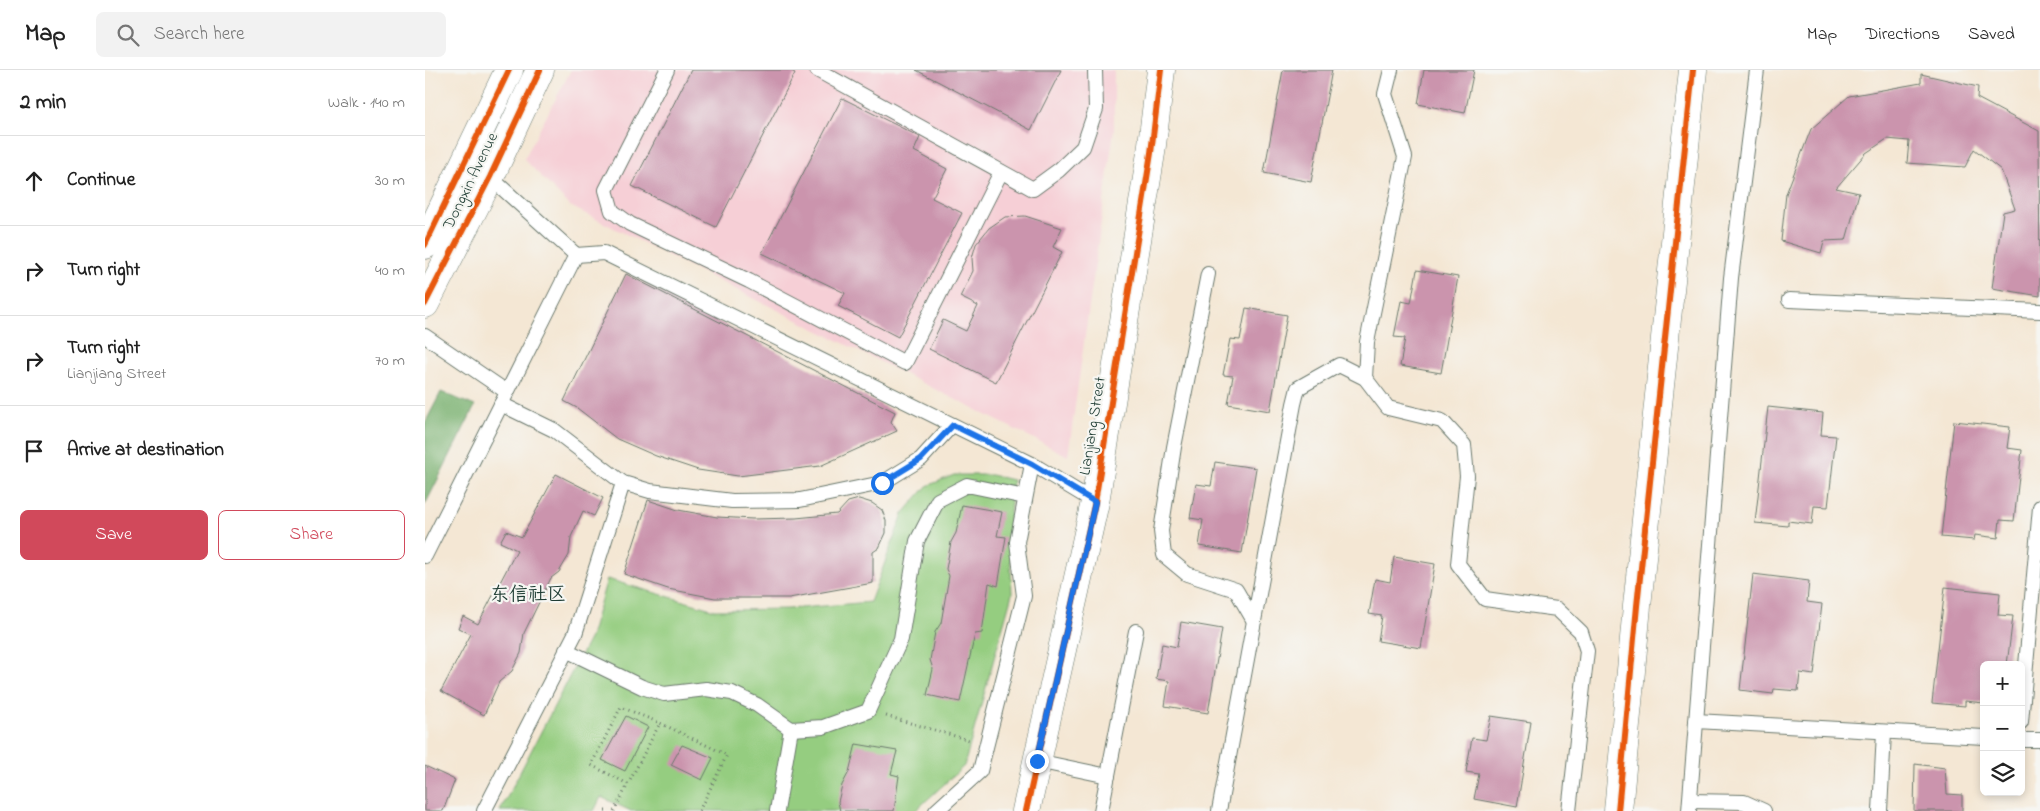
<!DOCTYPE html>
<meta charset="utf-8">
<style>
body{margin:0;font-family:"Indie Flower","LXGW WenKai TC",sans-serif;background:#f2f2f2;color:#222}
.controls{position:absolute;right:15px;bottom:15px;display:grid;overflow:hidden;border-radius:8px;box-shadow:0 2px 8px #0003}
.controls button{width:45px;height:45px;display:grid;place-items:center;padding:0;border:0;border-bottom:1px solid #e0e0e0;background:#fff;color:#222;font:25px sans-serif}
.stop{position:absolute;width:15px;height:15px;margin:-11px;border:4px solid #1a73e8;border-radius:50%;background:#fff}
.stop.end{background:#1a73e8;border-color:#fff;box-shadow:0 1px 5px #0008}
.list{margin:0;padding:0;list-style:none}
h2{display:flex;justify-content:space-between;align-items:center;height:65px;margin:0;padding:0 20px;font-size:21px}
h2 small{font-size:16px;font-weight:400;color:#767676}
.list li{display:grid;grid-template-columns:32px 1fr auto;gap:15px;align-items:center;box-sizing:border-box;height:90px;padding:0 20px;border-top:1px solid #e0e0e0}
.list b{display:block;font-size:19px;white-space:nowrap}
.list p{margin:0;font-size:16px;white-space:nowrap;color:#767676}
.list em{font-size:16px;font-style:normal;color:#767676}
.actions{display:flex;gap:10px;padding:15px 20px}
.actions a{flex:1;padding:11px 0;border:1px solid #d1495b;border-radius:8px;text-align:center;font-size:18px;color:#d1495b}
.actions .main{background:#d1495b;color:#fff}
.icon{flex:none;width:28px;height:28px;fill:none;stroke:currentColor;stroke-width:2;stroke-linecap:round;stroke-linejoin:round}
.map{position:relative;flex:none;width:1615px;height:741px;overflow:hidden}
header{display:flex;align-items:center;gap:30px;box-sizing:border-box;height:70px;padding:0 25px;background:#fff;border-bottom:1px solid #e0e0e0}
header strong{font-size:24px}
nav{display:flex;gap:28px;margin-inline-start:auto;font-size:18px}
.search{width:350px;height:45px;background:#f2f2f2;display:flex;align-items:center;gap:12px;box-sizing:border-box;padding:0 18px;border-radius:8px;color:#767676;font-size:19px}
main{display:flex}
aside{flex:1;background:#fff}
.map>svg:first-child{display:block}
.built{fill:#f6cfd6}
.green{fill:#95cd80;stroke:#5a855a}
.forest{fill:#78b06e;stroke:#4c7651}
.building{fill:#cb94ad}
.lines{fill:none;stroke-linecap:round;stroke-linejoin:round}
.lane-casing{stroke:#6a786c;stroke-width:16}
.street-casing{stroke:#6a786c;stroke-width:29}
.primary-casing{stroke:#6a786c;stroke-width:29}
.path{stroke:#6a786c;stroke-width:3;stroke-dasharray:1 4;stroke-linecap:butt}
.lane{stroke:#fff;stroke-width:14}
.street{stroke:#fff;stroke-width:28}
.primary{stroke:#fff;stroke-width:28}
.cycleway-casing{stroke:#f6f6f2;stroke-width:9}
.cycleway{stroke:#e8590c;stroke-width:6}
.route{stroke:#1a73e8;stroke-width:6}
.labels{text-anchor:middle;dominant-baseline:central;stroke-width:4.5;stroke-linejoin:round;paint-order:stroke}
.street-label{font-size:16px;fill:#1f3d34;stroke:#f6f6f2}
.quarter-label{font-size:19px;fill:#1f3d34;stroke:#f6f6f2}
</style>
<header>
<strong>Map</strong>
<div class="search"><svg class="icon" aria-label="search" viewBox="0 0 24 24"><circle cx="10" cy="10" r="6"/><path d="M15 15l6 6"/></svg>Search here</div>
<nav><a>Map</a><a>Directions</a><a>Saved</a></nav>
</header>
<main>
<aside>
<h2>2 min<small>Walk · 140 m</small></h2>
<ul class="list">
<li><svg class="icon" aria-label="ahead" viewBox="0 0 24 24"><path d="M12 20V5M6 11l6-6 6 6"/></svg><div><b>Continue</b></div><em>30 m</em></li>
<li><svg class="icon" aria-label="right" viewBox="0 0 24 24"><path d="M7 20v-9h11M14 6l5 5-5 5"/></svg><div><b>Turn right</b></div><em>40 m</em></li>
<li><svg class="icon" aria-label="right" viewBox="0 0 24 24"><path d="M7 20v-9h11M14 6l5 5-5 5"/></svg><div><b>Turn right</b><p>Lianjiang Street</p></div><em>70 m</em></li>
<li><svg class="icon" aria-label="arrive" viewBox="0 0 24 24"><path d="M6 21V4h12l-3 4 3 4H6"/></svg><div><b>Arrive at destination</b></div></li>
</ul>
<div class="actions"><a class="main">Save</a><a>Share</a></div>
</aside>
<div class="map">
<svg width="1615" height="741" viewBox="0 0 1615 741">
<rect width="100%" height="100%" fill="#f6f6f2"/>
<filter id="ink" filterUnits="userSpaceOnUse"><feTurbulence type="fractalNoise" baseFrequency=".02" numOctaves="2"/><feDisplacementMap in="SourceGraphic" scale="10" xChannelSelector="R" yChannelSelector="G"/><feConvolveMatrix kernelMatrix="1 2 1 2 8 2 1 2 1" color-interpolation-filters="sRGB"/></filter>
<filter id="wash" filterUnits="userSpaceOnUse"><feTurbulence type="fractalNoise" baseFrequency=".0096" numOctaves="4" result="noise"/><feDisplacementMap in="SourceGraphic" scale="20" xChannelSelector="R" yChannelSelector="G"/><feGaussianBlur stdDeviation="1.12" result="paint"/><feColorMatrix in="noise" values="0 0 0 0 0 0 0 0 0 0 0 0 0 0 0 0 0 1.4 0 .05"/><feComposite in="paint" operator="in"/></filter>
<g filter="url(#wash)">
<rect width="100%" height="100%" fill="#f4e7d4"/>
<!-- built -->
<path class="built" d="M146,0h543v60l-46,326 -498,-250 -46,-47z"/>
<!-- green -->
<path class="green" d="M529,405h37l22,5 -4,45 3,69 -48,172 -49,45h-284l-30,-14 -7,14h-94l90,-174 17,-58 108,31 73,-1 82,-7 33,-88 24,-28z"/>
<!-- forest -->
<path class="forest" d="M16,322l34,14 -50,99v-82z"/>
<g id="blocks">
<!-- building -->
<g class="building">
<path d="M266,0h98l6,3 -79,154 -84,-41z"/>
<path d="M491,0h145l-30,60z"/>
<path d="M858,0h49l-21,112 -47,-9z"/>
<path d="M999,0h50l-9,43 -47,-9z"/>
<path d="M1496,4l57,13 -1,11 62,33 1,165 -48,-8 11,-76 12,-3 -14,-39 -27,-21 -9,18 -58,-4 2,-22 -22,-2 -21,14 -30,35 23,5 -13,47 -22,1 -3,12 -40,-12 5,-47 25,-65 38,-33 72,-13z"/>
<path d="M417,28l78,39 -6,14 33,18 -15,29 30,15 -64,124 -60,-31 7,-13 -83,-40z"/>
<path d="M600,146l37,12 -9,19 9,5 -66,130 -67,-33 14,-29 23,11 12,-25 -18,-9 13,-26 -1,-13 4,-14 13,-16 16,-11z"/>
<path d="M992,200l41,7 -17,96 -41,-7 5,-28 -11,-1 7,-36 10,2z"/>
<path d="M201,204l269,138 -4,10 6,9 -77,35 -82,10 -40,-6 -42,-14 -39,-17 -40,-31 -13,-7z"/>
<path d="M821,238l41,7 -17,96 -42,-7 5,-28 -10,-1 7,-36 10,1z"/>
<path d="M1343,337l55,6 -2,22 15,1 -8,71 -14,-1 -2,18 -24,-3v5l-33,-3z"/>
<path d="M1529,351l56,6 -3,21 15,2 -8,71 -14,-1 -2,18 -23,-3 -1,5 -33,-3z"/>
<path d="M790,392l41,6 -14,85 -43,-7 4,-26 -13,-2 6,-34 15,2z"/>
<path d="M131,404l47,24 -9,18 -11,-5 -12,26 -2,18 -10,17 -8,6 -27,55 -3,20 -9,18 -13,11 -15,33 -43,-24 30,-57 -13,-6 5,-12 15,8 39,-74 -17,-8 6,-11 16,6z"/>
<path d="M434,429l13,4 10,7 4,11v12l-7,15 -6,4v31l-84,15h-74l-47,-9 -44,-15 24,-74 30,10 39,7 36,2 43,-1 41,-4 11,-12z"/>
<path d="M537,435l40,7 -5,24 9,1 -8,49 -9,-3 -7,50 -7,1 -15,68 -33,-7 6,-26 -3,-9 5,-28 6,-9 8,-47 -3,-7 5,-27 5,-9z"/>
<path d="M969,487l41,7 -14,84 -43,-7 4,-25 -13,-2 6,-35 15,3z"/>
<path d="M1328,504l56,7 -2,21 15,2 -8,71 -14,-2 -2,18 -24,-2 -1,5 -33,-4z"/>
<path d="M1520,517l55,6 -2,22 15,1 -6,49h-23v38l-19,-2v5l-33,-3z"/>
<path d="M756,552l41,7 -14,84 -43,-7 4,-25 -13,-2 6,-35 15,3z"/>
<path d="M201,646l22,11 -23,44 -23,-11z"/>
<path d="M1066,646l40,6 -14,85 -43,-8 5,-25 -13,-2 6,-34 14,2z"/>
<path d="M431,674l41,7 -6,23 8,2 -5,35h-54l-2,-9 4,-17 7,-13z"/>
<path d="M257,675l31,13 -11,22 -31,-15z"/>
<path d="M1490,694l30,4 2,26 15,1v16h-48z"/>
<path d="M0,696l30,14 -12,31h-18z"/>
</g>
</g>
</g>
<g filter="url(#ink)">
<use href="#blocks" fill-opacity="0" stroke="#6a786c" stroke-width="1"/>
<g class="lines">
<defs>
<g id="lane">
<path d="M242,0l-61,120 6,21 18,13 119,57 156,82 96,-191"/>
<path d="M392,0l216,119 26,-19 24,-23 13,-38 -1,-39"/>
<path d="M65,107l86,78 28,-2 428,211 63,38"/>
<path d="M783,204l-34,173 -13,84 3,24 23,19 49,16 18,31"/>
<path d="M1364,230l251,11"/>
<path d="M0,266l82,56"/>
<path d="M940,308l2,-36 38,-185 -20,-63 6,-24"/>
<path d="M76,334l53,26 69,53 27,8 82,10 68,-1 82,-17 39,-24 31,-34"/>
<path d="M0,486l151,-301"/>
<path d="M141,580l76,37 22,7 42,-5 26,4 25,12 34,24 32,-2 45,-16 33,-72 16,-98 21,-41 29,-15 58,12"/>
<path d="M1271,651l288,16"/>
<path d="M1596,652l19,-215"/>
<path d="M1596,670h19"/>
<path d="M612,691l71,15"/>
<path d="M1265,731l54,1 20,9"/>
<path d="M59,741l91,-177 48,-151"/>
<path d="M352,741l14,-82"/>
<path d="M511,741l44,-40 44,-175 -7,-54 15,-78"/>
<path d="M676,741l35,-180"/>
<path d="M794,741l75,-407 4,-16 41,-23 26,13 23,30 54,13 22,24 3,31 -9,88 27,35 72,10 24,23 6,19 -18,160"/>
<path d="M1264,741l42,-533 26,-208"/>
<path d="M1455,741l4,-79"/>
</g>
<g id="street">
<path d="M601,741l69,-309 56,-349 10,-83"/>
<path d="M1193,741l19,-205 56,-536"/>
</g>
<g id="primary">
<path d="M0,175l84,-175"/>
<path d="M0,234l65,-127 50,-107"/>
</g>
</defs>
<!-- lane casing -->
<use href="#lane" class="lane-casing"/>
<!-- street casing -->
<use href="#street" class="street-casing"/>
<!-- primary casing -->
<use href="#primary" class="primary-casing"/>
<!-- path -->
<g class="path">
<path d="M461,646l83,24"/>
<path d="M203,714l-37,-19 30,-58 39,16"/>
<path d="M180,741h3"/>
<path d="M189,741l46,-88 67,32 -28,56"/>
</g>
<!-- lane -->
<use href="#lane" class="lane"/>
<!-- street -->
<use href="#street" class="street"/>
<!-- primary -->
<use href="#primary" class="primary"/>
<defs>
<g id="cycleway">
<path d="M0,175l84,-175"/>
<path d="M0,234l65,-127 50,-107"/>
<path d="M601,741l69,-309 56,-349 10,-83"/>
<path d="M1193,741l19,-205 56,-536"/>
</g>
</defs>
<!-- cycleway casing -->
<use href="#cycleway" class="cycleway-casing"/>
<!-- cycleway -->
<use href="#cycleway" class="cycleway"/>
</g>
</g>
<g class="lines" filter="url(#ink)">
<!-- route -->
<path class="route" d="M457,413l39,-24 32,-34 79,39 63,38 -58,259"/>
</g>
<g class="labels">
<!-- street labels -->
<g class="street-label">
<text transform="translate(46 111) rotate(-64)">Dongxin Avenue</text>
<text transform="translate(668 356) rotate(-81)">Lianjiang Street</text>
</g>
<!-- quarter labels -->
<g class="quarter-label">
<text x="103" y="525">东信社区</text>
</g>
</g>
</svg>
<div class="controls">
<button>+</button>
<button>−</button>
<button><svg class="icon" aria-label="layers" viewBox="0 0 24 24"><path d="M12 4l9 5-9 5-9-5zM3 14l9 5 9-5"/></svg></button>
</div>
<div class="stop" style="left:457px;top:413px"></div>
<div class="stop end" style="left:612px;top:691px"></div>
</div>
</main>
